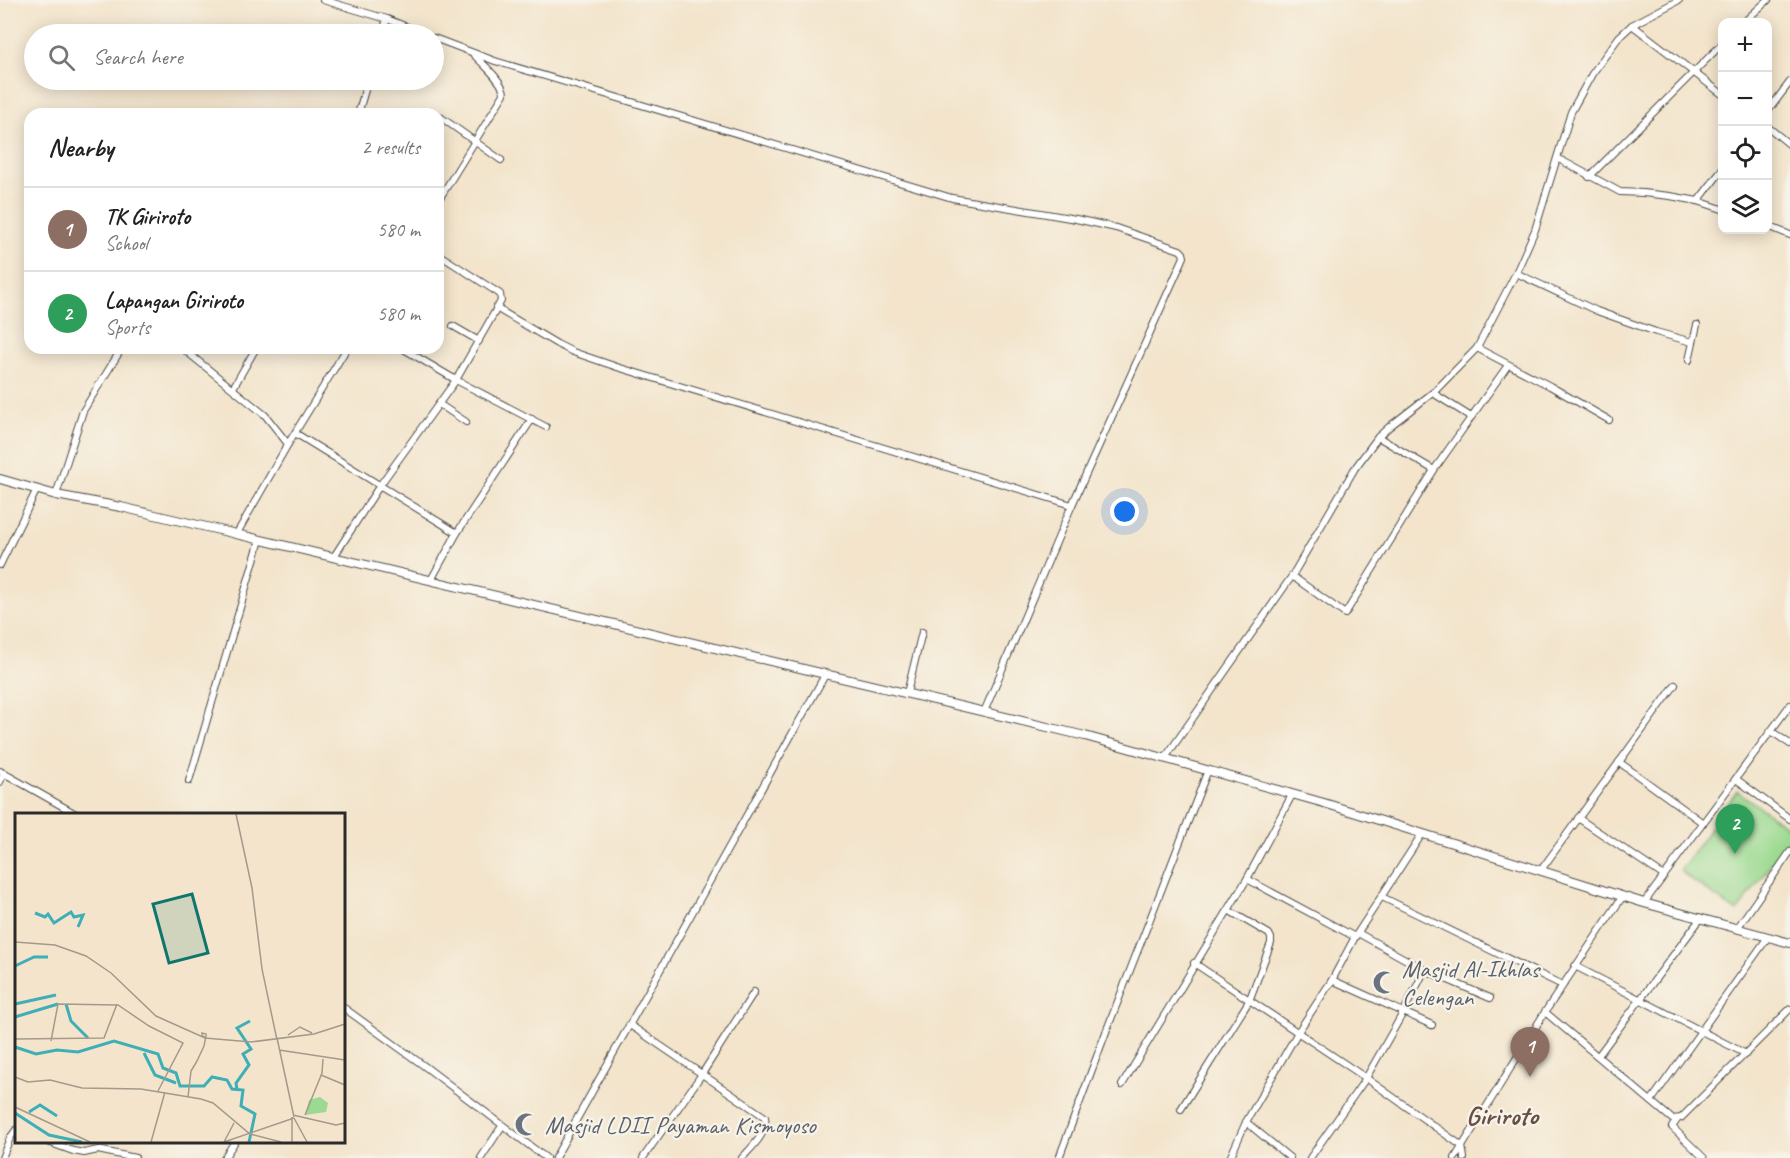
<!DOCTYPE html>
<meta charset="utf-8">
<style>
body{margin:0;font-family:Caveat,sans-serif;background:#f2f2f2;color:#222}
.controls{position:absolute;right:18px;top:18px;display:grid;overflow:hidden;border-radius:12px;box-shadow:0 3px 15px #0003}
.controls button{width:54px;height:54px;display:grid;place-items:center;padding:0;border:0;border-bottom:2px solid #e0e0e0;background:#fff;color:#222;font:30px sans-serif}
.you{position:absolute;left:1125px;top:512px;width:21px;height:21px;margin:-15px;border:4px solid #fff;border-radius:50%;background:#1a73e8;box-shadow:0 0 0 9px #1a73e833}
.badge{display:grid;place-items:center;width:39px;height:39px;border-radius:50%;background:#111827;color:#fff;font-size:20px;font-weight:700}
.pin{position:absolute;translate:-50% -50px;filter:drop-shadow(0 2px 3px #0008)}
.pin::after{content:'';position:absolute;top:32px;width:21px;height:18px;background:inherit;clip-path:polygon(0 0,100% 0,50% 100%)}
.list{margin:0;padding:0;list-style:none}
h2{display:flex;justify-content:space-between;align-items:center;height:78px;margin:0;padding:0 24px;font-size:26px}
h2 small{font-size:20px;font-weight:400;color:#767676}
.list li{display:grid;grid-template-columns:39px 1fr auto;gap:18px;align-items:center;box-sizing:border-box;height:84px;padding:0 24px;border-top:2px solid #e0e0e0}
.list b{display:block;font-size:22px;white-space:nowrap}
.list p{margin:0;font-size:20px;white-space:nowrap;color:#767676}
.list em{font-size:20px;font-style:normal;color:#767676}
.icon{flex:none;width:33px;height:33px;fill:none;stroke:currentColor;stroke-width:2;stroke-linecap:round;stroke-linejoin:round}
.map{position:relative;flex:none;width:1790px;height:1158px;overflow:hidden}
.search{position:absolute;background:#fff;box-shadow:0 3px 15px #0003;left:24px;top:24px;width:420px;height:66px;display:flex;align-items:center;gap:15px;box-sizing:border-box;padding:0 21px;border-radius:33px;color:#767676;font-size:22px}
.panel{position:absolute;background:#fff;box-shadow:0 3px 15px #0003;left:24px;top:108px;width:420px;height:246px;border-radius:18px}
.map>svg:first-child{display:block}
.green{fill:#9bda90;stroke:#63825e;stroke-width:1.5}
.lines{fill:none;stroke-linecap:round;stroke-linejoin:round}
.minor-casing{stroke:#494743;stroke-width:8}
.tertiary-casing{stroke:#494743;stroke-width:10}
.minor{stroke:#fff;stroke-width:6}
.tertiary{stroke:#fff;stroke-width:8}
.labels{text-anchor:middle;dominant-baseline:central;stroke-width:4.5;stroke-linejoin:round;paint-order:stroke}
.worship-label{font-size:24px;fill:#5b616d;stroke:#f7f3e8;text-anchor:start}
.quarter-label{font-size:27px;font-weight:bold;fill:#694e45;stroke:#f7f3e8}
.inset-river{fill:none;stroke:#3eaeb7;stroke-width:3}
.inset-road{fill:none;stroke:#a39a8b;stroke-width:1.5}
.view{fill:#0f766e;fill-opacity:0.15;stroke:#0f766e;stroke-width:3}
.inset-edge{fill:none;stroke:#2b2b2b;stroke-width:3}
</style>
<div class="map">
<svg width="1790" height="1158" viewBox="0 0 1790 1158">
<rect width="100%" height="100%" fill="#f7f3e8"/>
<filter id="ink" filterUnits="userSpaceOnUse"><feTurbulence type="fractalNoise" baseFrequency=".0167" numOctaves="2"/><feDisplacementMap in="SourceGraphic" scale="12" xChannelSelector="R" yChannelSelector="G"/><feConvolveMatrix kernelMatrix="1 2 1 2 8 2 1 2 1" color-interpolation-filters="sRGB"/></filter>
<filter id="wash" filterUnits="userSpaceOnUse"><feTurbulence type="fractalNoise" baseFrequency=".008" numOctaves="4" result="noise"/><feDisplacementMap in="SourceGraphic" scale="24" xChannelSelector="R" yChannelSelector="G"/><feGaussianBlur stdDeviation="1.35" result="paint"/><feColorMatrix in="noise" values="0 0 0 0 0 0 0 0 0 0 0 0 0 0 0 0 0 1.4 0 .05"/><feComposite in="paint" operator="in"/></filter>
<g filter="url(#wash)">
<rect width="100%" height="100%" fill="#f3e4cb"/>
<!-- green -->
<path class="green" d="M1737,791l53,38v9l-53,74 -57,-41z"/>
</g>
<g filter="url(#ink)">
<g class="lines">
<defs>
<g id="minor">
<path d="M323,0l64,19 38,15"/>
<path d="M1744,22l24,-22"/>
<path d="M1632,25l90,69"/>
<path d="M382,34l5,-15"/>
<path d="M434,38l61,23 457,137 124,21 40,9 64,22 3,3 1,4 -112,248 -88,207"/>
<path d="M1768,111l22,-29"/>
<path d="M358,114l10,-34"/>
<path d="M439,116l62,44"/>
<path d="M1768,127l22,18"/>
<path d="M1557,158l63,34 23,1 27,3 28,5 24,8"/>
<path d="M1589,177l133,-133"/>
<path d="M438,201l66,-107c0,-12 -21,-30 -30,-39"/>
<path d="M1698,201l24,-31"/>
<path d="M1768,226l22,9"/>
<path d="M1516,273l81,38 59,21 36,10"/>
<path d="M496,308l61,36 16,8 44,15 455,138"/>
<path d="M453,326l26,15"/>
<path d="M182,348l83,67 23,29"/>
<path d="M402,348l54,32 90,47"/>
<path d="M1477,348l73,38 59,34"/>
<path d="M1689,360l8,-35"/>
<path d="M233,388l23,-40"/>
<path d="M1433,393l38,24"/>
<path d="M439,404l27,18"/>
<path d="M295,433l162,100"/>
<path d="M1378,437l56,33"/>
<path d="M56,495l27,-84 39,-63"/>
<path d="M236,535l52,-91 59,-96"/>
<path d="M333,558l47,-73 76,-105 45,-79 -1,-7 -3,-2 -59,-38"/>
<path d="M0,565l37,-76"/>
<path d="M1292,576l53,38 89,-144 74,-105"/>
<path d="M431,580l26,-47 75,-114"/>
<path d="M907,693l15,-61"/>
<path d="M1771,731l19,13"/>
<path d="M1165,758l127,-182 63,-108 23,-31 11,-10 46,-36 42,-43 39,-75 19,-43 36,-118 21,-38 27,-37 13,-12 47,-25"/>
<path d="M1619,762l84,61"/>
<path d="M0,771l76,43"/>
<path d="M1736,779l54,40"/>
<path d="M189,781l71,-241"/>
<path d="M0,782l4,-9"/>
<path d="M1578,818l86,58"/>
<path d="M1541,870l134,-185"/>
<path d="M1247,879l108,58"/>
<path d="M1382,897l180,88"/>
<path d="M1644,903l146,-198"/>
<path d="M1738,927l52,-75"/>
<path d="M1194,963l172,115 96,68 2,12"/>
<path d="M1575,966l171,88"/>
<path d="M1425,970l65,28"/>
<path d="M1332,980l100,45"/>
<path d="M344,1008l79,57 123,93"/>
<path d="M1545,1012l127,107 9,-1 109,-109"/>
<path d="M630,1025l135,92c3,16 -13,30 -23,41"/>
<path d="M1598,1056l103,-138"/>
<path d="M1122,1085l125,-206 45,-84"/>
<path d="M1651,1101l117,-164"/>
<path d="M1181,1109l68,-108 22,-58v-5l-2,-4 -41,-24"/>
<path d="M1677,1120l-5,7 32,31"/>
<path d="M1246,1122l44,36"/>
<path d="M48,1142l25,9 11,2 14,-3 37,8"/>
<path d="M2,1158l8,-20 6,-8"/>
<path d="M224,1158l10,-15"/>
<path d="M481,1158l21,-32"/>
<path d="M555,1158l270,-483"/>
<path d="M643,1158l59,-84 52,-82"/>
<path d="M1059,1158l47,-126 102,-262"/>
<path d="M1230,1158l16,-36 52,-90 34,-52 23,-43 67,-103"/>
<path d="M1310,1158l56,-80 37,-65 22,-43 -67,-37"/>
<path d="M1455,1158l90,-146 78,-116"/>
</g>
<path id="tertiary" d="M0,479l56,16 65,12 94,22 870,207 239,67 320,100 146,40"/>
</defs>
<!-- minor casing -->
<use href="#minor" class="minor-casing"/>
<!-- tertiary casing -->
<use href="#tertiary" class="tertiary-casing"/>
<!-- minor -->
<use href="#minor" class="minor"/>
<!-- tertiary -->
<use href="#tertiary" class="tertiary"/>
</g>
</g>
<!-- icons -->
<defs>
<symbol id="mosque-bare" viewBox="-9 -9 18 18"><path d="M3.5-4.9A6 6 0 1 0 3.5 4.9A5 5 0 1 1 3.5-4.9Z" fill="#6b7280" stroke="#f7f3e8" stroke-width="2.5" paint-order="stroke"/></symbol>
</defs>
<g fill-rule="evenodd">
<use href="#mosque-bare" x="1368" y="966" width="33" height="33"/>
<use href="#mosque-bare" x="510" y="1108" width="33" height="33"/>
</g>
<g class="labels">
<!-- worship labels -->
<g class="worship-label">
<text x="1402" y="969">Masjid Al-Ikhlas<tspan x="1402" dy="28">Celengan</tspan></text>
<text x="545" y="1125">Masjid LDII Payaman Kismoyoso</text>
</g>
<!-- quarter labels -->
<g class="quarter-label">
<text x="1502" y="1115">Giriroto</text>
</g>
</g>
<!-- overview -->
<g transform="translate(15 813)">
<rect width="330" height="330" fill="#f3e4cb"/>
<path d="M305,284l8,6 -2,9 -21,3 4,-15z" fill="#9bda90"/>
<path class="inset-river" d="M20,100l10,4 3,-3 6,9 17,-11 3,5 9,-2 -5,12M0,153l19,-9h14M0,191l41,-9M51,191l5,17 17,17M0,204l43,-13M0,234l21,7 21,-4 21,2 36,-11 44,13 5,14 13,5 4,13h24l8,-9 15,3 5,9 11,1 -2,16 14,8 -6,28M129,240l11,22 21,8M222,276l-1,-6 13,-18 -6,-11 8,-5 -14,-21 13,-7M14,299l11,-7 17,11M0,300l34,22 33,7"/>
<path class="inset-road" d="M221,1l16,74 10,81 15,71M0,129l40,3 31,11 25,17 45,43 49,22 46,4 63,-8 31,-10M273,222l12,-8 12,6M262,225l17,79M0,226l89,-1 13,-34M36,228l7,-37 60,1 31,21 34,17 -25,48M264,237l66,10M182,248l7,-15 2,-10v-2l-4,-1v3h1l1,1h2M306,262l24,10M0,264l13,5 22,-2 32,8 59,1 60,10 12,4 37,31 31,8M173,284l3,-26 6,-10M0,294l75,35M278,302l43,10 9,-2M290,302l17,-42 1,-14M277,304v25M279,305l13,24M136,329l14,-50M209,329l10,-19M209,329l70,-24"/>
<path class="view" d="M177,81l16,59 -39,10 -16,-59z"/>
<rect width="330" height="330" class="inset-edge"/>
</g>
</svg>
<div class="controls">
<button>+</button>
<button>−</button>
<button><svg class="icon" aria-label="locate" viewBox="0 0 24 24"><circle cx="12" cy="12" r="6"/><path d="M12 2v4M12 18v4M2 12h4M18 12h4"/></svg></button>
<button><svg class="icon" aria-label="layers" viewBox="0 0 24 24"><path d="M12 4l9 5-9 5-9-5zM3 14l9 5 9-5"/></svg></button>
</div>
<div class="you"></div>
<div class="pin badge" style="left:1530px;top:1077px;background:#8d6e63">1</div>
<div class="pin badge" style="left:1735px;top:854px;background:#2e9e5b">2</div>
<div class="search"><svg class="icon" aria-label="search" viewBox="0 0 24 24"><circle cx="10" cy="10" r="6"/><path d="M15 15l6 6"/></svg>Search here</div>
<section class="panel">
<h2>Nearby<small>2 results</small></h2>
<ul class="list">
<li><span class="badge" style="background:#8d6e63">1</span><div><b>TK Giriroto</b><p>School</p></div><em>580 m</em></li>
<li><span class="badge" style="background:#2e9e5b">2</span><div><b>Lapangan Giriroto</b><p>Sports</p></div><em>580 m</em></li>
</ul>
</section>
</div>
